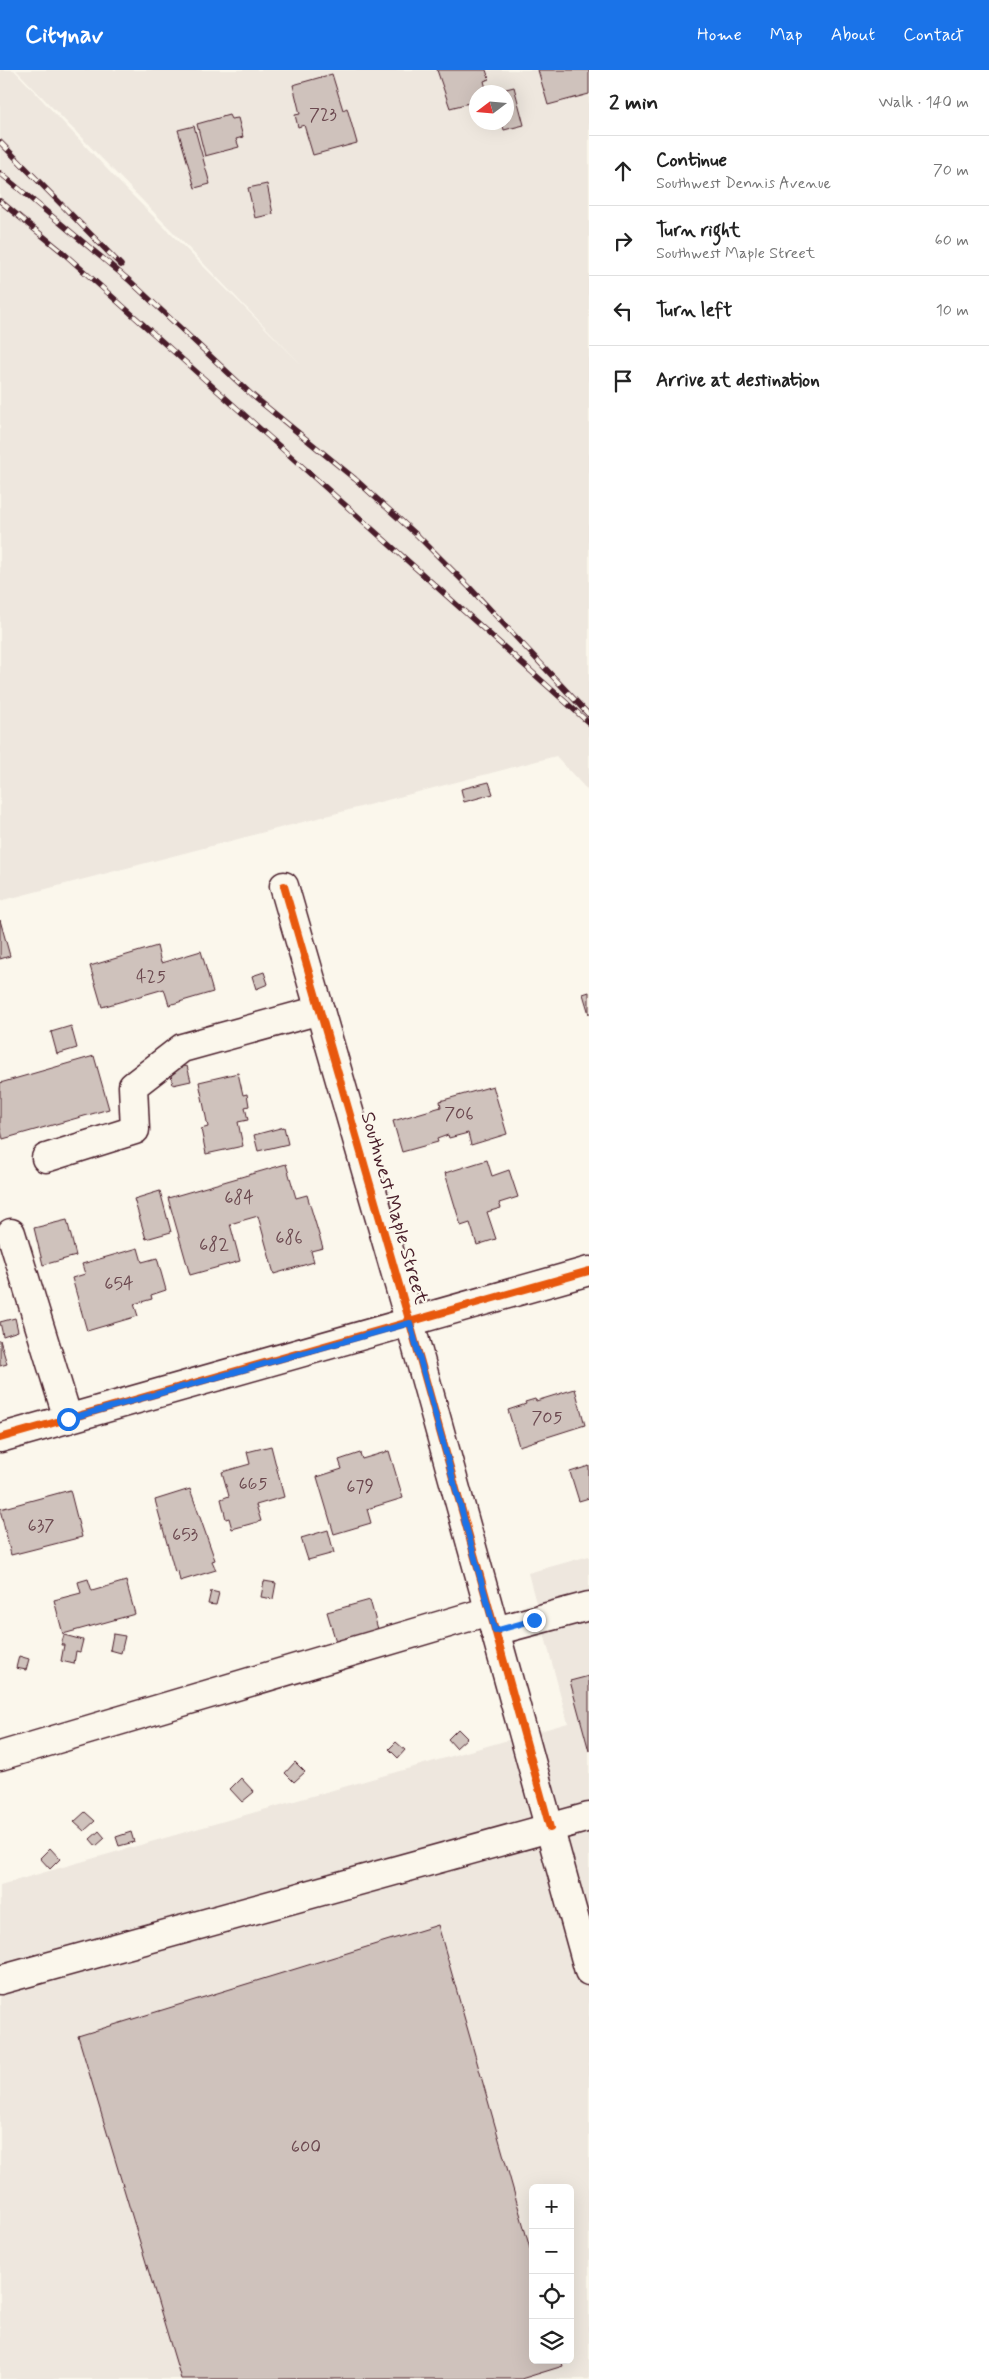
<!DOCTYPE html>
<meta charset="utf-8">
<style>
body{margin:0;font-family:Mynerve,sans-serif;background:#f2f2f2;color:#222}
.controls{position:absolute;right:15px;bottom:15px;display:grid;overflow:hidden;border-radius:8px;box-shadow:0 5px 20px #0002}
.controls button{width:45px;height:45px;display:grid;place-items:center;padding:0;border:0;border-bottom:1px solid #e0e0e0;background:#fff;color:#222;font:25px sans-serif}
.compass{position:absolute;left:469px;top:15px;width:45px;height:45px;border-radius:50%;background:#fff;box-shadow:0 5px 20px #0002;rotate:254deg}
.stop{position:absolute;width:15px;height:15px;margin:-11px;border:4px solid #1a73e8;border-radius:50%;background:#fff}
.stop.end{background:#1a73e8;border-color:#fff;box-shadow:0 1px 5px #0008}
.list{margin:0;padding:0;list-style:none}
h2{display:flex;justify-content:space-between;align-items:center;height:65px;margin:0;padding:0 20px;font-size:21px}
h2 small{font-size:16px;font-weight:400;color:#767676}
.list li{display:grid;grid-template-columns:32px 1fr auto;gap:15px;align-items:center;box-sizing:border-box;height:70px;padding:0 20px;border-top:1px solid #e0e0e0}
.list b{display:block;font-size:19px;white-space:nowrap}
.list p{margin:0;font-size:16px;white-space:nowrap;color:#767676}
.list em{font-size:16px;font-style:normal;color:#767676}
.icon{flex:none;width:28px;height:28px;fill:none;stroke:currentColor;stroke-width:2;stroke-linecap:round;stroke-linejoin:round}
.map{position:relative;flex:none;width:589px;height:2309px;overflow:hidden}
header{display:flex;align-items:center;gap:30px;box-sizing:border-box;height:70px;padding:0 25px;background:#1a73e8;color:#fff}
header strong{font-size:24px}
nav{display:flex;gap:28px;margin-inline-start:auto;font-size:18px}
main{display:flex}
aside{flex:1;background:#fff}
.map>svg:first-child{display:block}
.built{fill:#eee7de;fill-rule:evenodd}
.building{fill:#cfc2bc;stroke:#4a1f2b}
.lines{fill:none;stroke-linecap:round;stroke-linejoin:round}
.minor-casing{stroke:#4a1f2b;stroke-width:31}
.minor{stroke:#fbf7ec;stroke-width:28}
.rail-casing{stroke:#4a1f2b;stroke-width:5.5}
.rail{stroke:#fbf7ec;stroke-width:4;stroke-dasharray:11;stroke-linecap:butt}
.cycleway-casing{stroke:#fbf7ec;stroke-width:11}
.cycleway{stroke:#e8590c;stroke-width:8}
.route{stroke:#1a73e8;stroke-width:6}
.labels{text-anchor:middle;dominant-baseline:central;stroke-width:4.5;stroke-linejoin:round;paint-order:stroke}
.number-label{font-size:18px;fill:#6b484f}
.street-label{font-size:20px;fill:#4a1f2b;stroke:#fbf7ec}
</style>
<header>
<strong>Citynav</strong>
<nav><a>Home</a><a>Map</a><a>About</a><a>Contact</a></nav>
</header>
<main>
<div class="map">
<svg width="589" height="2309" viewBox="0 0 589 2309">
<rect width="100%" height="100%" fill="#fbf7ec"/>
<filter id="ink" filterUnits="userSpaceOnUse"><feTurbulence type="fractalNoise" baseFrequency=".02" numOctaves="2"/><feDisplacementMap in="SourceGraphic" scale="10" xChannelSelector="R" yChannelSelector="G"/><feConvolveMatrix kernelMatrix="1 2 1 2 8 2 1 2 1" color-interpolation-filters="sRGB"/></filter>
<g filter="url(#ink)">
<!-- built -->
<g class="built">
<path d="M0,0h14l107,114 181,181 -286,-295h573v722l-33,-36 -556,145zM477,22h30v30h-30z"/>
<path d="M589,1486v823h-589v-494l568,-162 -40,-150zM533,2118h37v172h-37z"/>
</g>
<!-- building -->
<g class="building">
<path d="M437,0h49l3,9 -5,2 3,11h-10v9l-27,7z"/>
<path d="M538,0h51v24l-41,11z"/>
<path d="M332,4l11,36 4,-2 10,35 -44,12 -9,-30 -6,2 -3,-12 5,-1 -7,-29z"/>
<path d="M514,17l10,38 -20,5 -2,-8h5v-30h-13z"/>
<path d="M229,45l2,4 7,-1 5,19 -7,2 3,8 -34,9 -8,-32z"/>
<path d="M194,56l16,58 -15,4 -17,-58z"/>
<path d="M267,114l6,30 -18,4 -7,-30z"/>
<path d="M489,712l4,12 -29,8 -3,-13z"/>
<path d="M0,850l10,36 -10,3z"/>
<path d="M157,876l4,17 40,-12 12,41 -44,13 -5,-16 -62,18 -12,-41z"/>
<path d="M264,902l4,12 -12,5 -4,-13z"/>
<path d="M589,922v22l-6,-20z"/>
<path d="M71,956l6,22 -20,6 -6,-22z"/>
<path d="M94,986l15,53 -106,30 -3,-12v-44z"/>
<path d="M187,996l4,15 -18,4 -3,-15z"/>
<path d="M238,1003l5,22 4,-1 2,12 -4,1 3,13 -10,2 5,24 -37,8 -5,-25 7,-2 -9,-45z"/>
<path d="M493,1016l14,48 -36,11 -3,-12 -19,5 -1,-3 -11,4 1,3 -36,10 -9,-31 48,-14 -1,-6z"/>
<path d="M284,1057l4,17 -30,7 -4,-16z"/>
<path d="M487,1090l5,16 17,-6 9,27 -19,6 2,5 -14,4 9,27 -19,6 -7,-22 -9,3 -16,-53z"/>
<path d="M286,1094l10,34 11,-3 16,53 -12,3 3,11 -40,12 -16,-58 -28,8 10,37 -50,14 -22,-77z"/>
<path d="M160,1121l11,41 -25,7 -12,-40z"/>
<path d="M67,1150l9,36 -33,9 -9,-37z"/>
<path d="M138,1178l4,14 15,-4 9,32 -15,5 1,4 -18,5 4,12 -51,15 -15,-53 13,-4 -3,-10z"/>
<path d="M15,1248l3,13 -15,5 -3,-14z"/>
<path d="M0,1270l7,24 -7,2z"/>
<path d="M575,1319l10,36 -66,21 -11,-36 18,-6 -1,-2 10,-3 1,2z"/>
<path d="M271,1376l13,51 -28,8 5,16 -29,8 -3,-11 -3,1 -5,-20 8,-3 -7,-24 28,-8 -3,-12z"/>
<path d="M389,1381l14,47 -36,11 4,14 -37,11 -17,-57 25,-8 -3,-9 21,-7 2,6z"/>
<path d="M589,1396v32l-10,3 -9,-29z"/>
<path d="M190,1419l25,71 -3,1 4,9 -36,11 -2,-10 -3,1 -20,-72z"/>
<path d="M70,1420l12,47 -71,18 -11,-46z"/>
<path d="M328,1460l6,23 -26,7 -7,-22z"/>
<path d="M88,1509l4,12 34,-10 9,33 -72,20 -9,-34 27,-7 -3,-11z"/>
<path d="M264,1511l12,2 -3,16 -12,-2z"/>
<path d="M211,1521l8,2 -3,12 -8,-1z"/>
<path d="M370,1530l9,33 -42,12 -10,-33z"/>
<path d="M113,1564l12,2 -4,17 -11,-3z"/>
<path d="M64,1565l19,5 -3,12 -4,-1 -2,13 -13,-3 3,-16h-3z"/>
<path d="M19,1586l10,3 -3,11 -10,-2z"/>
<path d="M589,1606v75l-19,-70z"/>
<path d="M458,1659l9,9 -11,10 -8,-9z"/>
<path d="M396,1672l9,8 -7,8 -9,-9z"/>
<path d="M295,1692l10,10 -11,10 -9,-9z"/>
<path d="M241,1708l13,14 -12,10 -12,-13z"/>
<path d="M85,1742l10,9 -11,10 -10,-9z"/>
<path d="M99,1761l6,7 -9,8 -6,-7z"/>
<path d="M131,1762l3,10 -15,4 -3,-9z"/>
<path d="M50,1778l10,11 -10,10 -10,-11z"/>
<path d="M438,1855l95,334v101h28l2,6 -42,13h-340l-103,-343z"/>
</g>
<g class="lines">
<defs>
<g id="minor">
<path d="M284,816l126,437 179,648"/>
<path d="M46,1088l89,-28 -2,-44 49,-38 138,-38"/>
<path d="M11,1163l57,186"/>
<path d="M0,1368l589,-167"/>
<path d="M495,1561l94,-25"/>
<path d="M0,1686l489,-145"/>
<path d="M0,1910l589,-163"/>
</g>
</defs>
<!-- minor casing -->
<use href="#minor" class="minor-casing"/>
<!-- minor -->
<use href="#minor" class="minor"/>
<defs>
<g id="rail">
<path d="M0,72l121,123"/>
<path d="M0,103l130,108 122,114 103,84 63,57 52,52 119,127"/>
<path d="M0,131l60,49 529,473"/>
</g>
</defs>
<!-- rail casing -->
<use href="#rail" class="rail-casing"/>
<!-- rail -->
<use href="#rail" class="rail"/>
<defs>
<g id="cycleway">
<path d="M284,816l126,437 140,505"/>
<path d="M0,1368l589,-167"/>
</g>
</defs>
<!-- cycleway casing -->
<use href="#cycleway" class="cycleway-casing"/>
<!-- cycleway -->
<use href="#cycleway" class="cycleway"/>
</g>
</g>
<g class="lines" filter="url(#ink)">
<!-- route -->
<path class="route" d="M68,1349l342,-96 85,308 39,-11"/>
</g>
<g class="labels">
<!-- number labels -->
<g class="number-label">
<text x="323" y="45">723</text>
<text x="151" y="907">425</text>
<text x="459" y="1044">706</text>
<text x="239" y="1128">684</text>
<text x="289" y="1168">686</text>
<text x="214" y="1175">682</text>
<text x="119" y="1214">654</text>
<text x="547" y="1348">705</text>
<text x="253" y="1414">665</text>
<text x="360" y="1417">679</text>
<text x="41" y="1456">637</text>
<text x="185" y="1465">653</text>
<text x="306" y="2077">600</text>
</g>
<!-- street labels -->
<g class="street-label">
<text transform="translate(394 1138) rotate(74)">Southwest Maple Street</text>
</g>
</g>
</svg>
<div class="controls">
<button>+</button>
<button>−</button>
<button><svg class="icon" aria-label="locate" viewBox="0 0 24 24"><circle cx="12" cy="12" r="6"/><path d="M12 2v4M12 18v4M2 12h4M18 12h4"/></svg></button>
<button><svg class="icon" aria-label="layers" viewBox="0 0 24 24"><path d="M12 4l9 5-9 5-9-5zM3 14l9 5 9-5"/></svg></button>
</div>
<svg class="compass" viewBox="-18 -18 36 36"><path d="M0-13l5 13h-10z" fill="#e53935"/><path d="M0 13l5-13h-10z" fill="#767676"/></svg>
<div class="stop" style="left:68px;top:1349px"></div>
<div class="stop end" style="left:534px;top:1550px"></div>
</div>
<aside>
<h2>2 min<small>Walk · 140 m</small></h2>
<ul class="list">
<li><svg class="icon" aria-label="ahead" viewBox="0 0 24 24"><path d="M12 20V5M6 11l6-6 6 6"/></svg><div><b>Continue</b><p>Southwest Dennis Avenue</p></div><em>70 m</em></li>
<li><svg class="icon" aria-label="right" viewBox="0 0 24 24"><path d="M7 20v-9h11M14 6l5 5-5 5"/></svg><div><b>Turn right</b><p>Southwest Maple Street</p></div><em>60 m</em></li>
<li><svg class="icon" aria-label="left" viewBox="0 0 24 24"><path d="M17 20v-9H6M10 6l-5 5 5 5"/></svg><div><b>Turn left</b></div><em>10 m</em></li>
<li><svg class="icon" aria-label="arrive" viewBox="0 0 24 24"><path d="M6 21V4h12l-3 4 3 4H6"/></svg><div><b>Arrive at destination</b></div></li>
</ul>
</aside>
</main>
